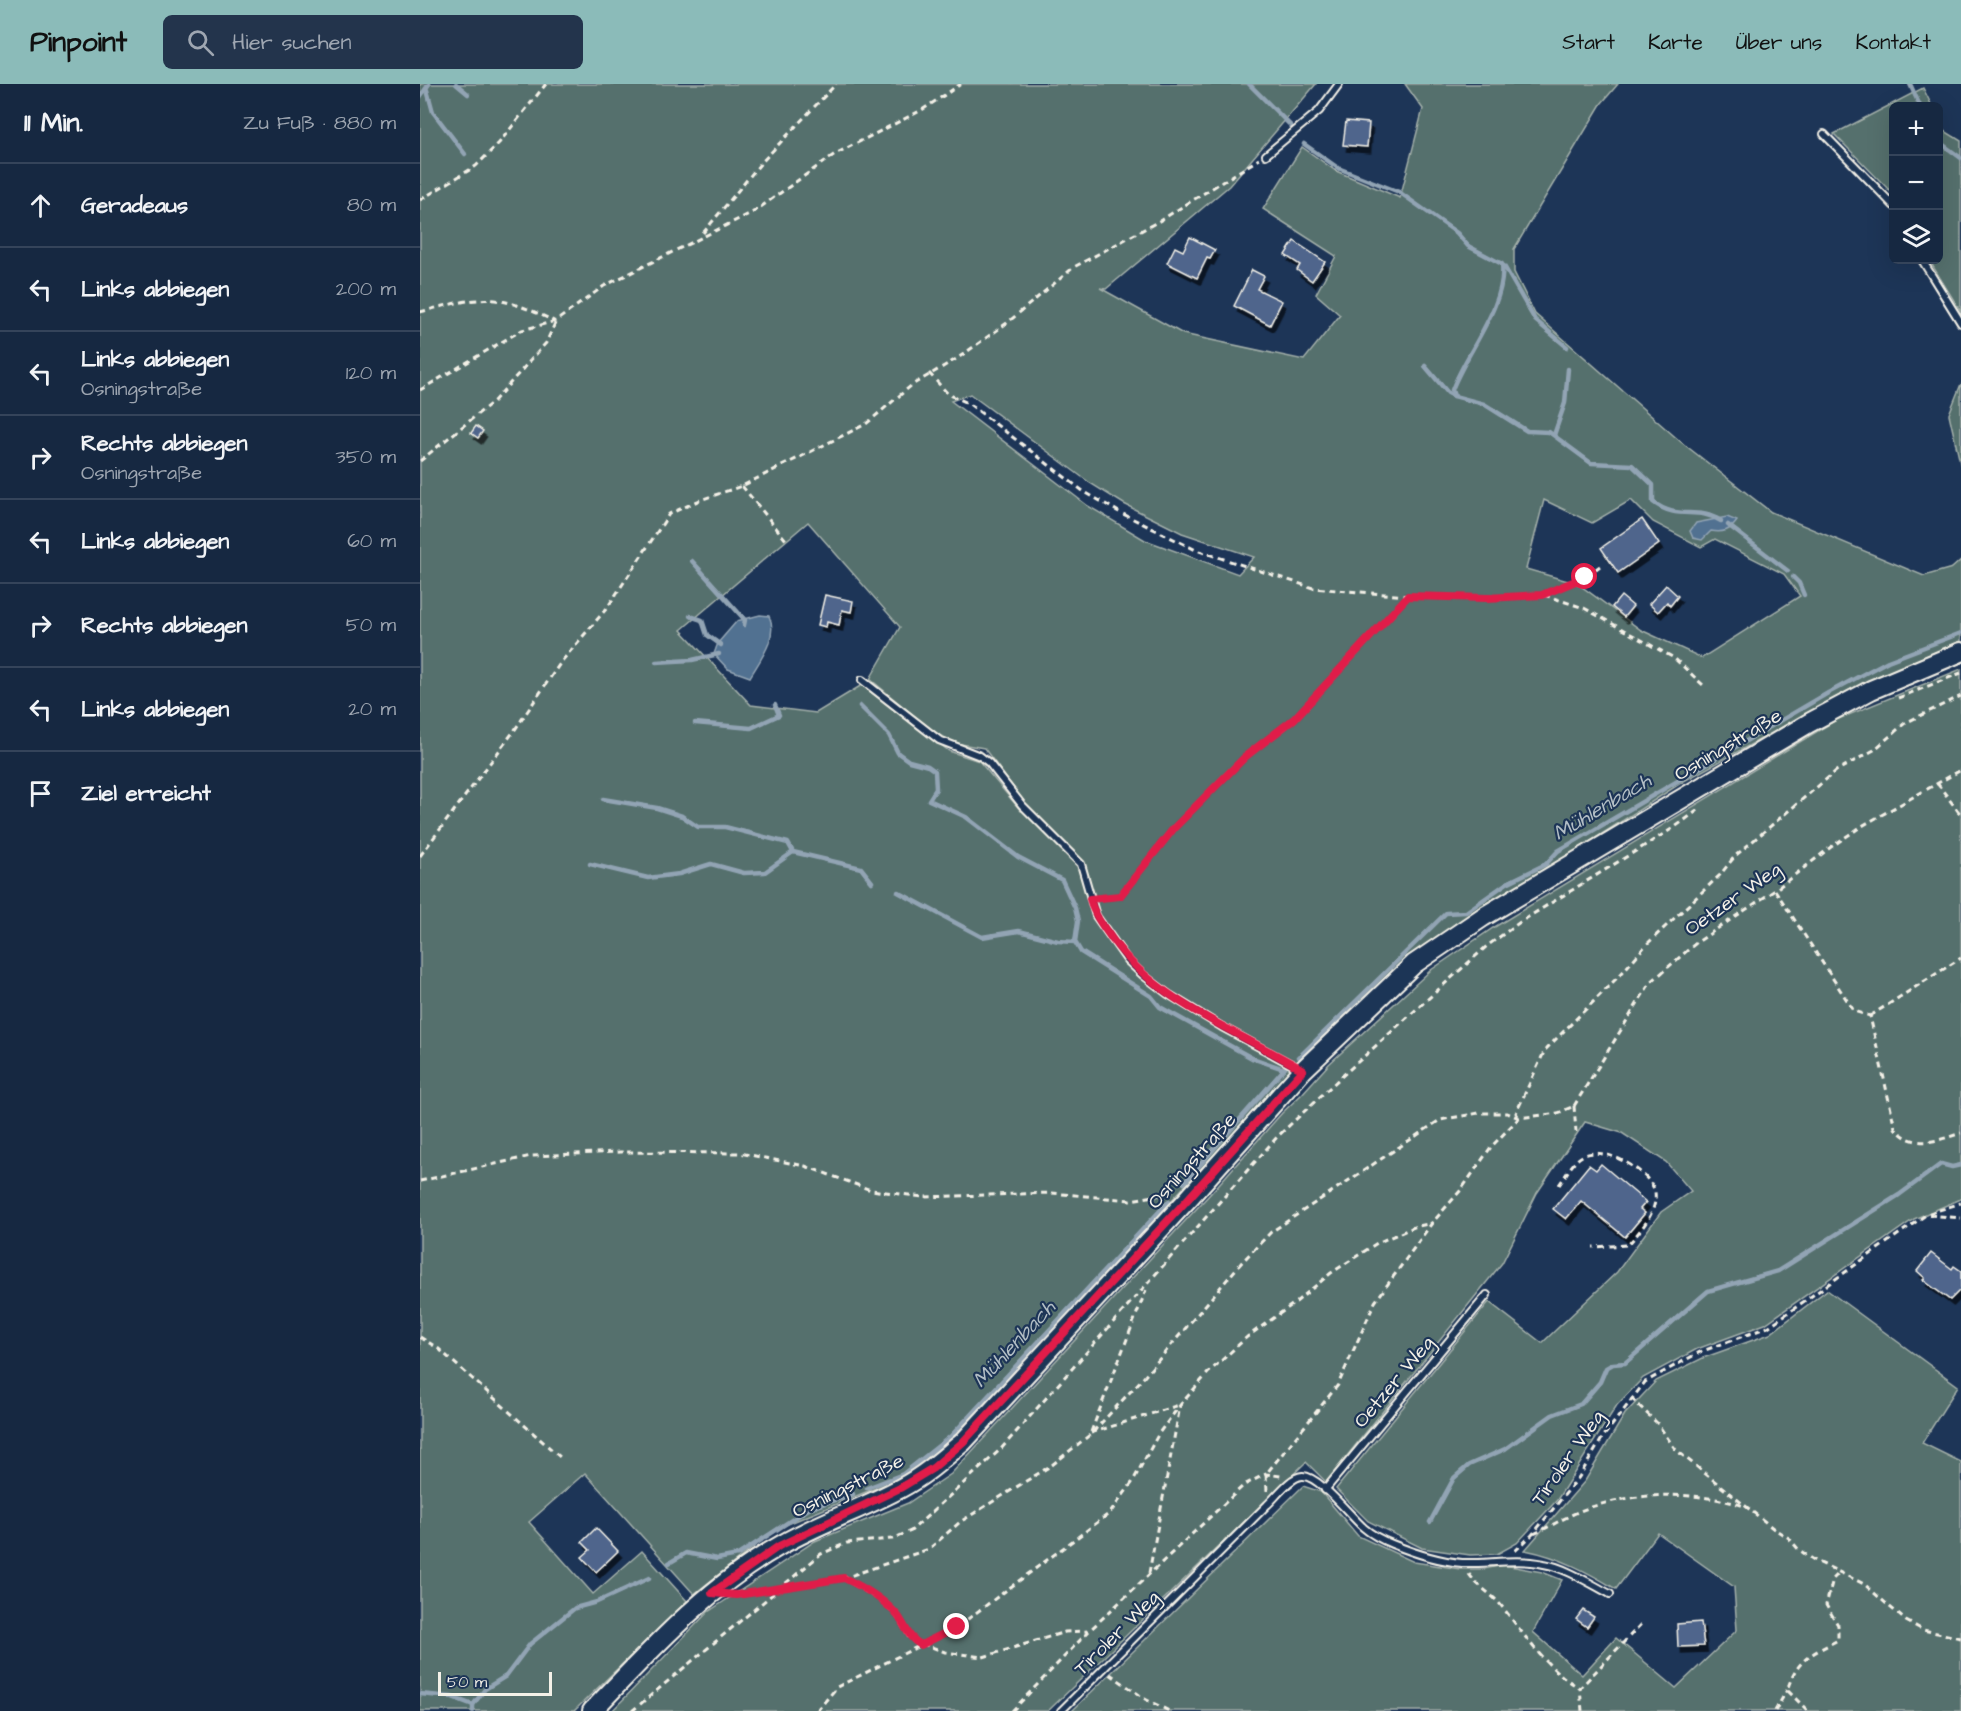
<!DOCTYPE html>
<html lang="de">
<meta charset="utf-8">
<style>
body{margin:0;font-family:"Architects Daughter",sans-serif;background:#23344c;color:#f1f3f6}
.controls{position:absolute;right:18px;top:18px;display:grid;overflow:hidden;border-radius:9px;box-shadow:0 6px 24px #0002}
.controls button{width:54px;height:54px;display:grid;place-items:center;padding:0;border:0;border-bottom:2px solid #35445a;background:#162841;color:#f1f3f6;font:30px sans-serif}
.scale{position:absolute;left:18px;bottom:15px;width:114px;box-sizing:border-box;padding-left:6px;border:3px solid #f4f1e8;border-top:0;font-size:16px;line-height:21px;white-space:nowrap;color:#f4f1e8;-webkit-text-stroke:4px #1d3557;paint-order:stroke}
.stop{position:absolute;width:18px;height:18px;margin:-14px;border:4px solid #e11d48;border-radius:50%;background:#fff}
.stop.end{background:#e11d48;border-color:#fff;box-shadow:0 2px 6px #0008}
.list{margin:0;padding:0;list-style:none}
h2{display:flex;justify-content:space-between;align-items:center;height:78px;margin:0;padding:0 24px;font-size:26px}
h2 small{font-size:20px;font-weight:400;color:#9ea6b1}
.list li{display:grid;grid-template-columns:39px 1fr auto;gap:18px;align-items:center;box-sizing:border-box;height:84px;padding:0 24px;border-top:2px solid #35445a}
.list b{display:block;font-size:22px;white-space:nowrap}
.list p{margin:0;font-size:20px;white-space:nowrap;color:#9ea6b1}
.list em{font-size:20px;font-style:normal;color:#9ea6b1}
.icon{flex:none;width:33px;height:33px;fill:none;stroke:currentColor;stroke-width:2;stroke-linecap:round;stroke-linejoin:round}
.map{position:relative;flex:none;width:1541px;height:1627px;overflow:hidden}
header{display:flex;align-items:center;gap:36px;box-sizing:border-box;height:84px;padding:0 30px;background:#8bbbb9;color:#111}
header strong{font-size:28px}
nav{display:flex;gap:33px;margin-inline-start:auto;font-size:21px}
.search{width:420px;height:54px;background:#23344c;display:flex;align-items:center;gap:15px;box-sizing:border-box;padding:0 21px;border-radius:9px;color:#9ea6b1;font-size:22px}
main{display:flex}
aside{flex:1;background:#162841}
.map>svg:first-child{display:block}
.green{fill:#546f6d;stroke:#a4b0aa;stroke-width:1.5;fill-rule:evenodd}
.water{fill:#517191;stroke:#92a4b4;stroke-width:1.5}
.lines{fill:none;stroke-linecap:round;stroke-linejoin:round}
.stream{stroke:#92a4b4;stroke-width:4.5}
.building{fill:#4f658c;stroke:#f4f1e8;stroke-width:1.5;filter:url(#shadow)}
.lane-casing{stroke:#f4f1e8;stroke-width:10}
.secondary-casing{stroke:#f4f1e8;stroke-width:22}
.path{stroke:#f4f1e8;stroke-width:3;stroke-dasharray:6 4.5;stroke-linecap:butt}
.lane{stroke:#1d3557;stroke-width:6}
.secondary{stroke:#1d3557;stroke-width:18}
.route{stroke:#e11d48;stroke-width:8}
.labels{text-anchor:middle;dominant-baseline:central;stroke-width:4.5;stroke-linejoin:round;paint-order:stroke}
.street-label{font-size:20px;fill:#f4f1e8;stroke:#1d3557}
.water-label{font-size:21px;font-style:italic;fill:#b3bec5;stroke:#1d3557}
</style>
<header>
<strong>Pinpoint</strong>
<div class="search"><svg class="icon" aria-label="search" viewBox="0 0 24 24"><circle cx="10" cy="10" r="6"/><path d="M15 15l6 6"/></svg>Hier suchen</div>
<nav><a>Start</a><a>Karte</a><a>Über uns</a><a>Kontakt</a></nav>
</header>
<main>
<aside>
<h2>11 Min.<small>Zu Fuß · 880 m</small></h2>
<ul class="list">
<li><svg class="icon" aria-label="ahead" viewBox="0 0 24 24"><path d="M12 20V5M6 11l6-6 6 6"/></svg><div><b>Geradeaus</b></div><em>80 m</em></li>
<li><svg class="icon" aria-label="left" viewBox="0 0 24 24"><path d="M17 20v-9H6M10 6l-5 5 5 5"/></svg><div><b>Links abbiegen</b></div><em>200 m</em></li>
<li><svg class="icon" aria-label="left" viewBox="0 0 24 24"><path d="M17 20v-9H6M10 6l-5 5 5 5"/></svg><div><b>Links abbiegen</b><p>Osningstraße</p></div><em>120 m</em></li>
<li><svg class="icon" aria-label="right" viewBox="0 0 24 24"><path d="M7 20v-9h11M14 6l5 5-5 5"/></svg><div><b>Rechts abbiegen</b><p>Osningstraße</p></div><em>350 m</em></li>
<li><svg class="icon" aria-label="left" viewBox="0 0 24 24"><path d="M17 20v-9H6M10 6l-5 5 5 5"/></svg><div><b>Links abbiegen</b></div><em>60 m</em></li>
<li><svg class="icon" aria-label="right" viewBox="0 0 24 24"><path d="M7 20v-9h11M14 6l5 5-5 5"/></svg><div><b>Rechts abbiegen</b></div><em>50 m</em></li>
<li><svg class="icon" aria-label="left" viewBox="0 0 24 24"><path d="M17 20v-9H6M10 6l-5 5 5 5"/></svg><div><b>Links abbiegen</b></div><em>20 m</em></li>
<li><svg class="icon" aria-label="arrive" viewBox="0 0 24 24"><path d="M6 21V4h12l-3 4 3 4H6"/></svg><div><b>Ziel erreicht</b></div></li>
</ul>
</aside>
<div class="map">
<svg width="1541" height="1627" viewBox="0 0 1541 1627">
<defs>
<filter id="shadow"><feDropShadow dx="3.5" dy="6" stdDeviation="0" flood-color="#0009"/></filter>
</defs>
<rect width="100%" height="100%" fill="#1d3557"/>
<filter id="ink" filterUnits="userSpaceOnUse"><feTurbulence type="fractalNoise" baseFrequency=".0167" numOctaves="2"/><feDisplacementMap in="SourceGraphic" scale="12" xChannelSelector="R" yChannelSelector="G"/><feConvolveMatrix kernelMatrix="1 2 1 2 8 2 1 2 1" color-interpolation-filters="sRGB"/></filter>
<g filter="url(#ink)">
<!-- green -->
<g class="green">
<path d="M0,0h896l-87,102 -123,103 -6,-1 83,46 121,26 36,-45 -24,-21 20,-38 -73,-47 39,-62 34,24 64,27 23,-89 -18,-25h213l-17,20 -87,145v23l21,42 146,128 90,70 153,64 28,-8 9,-8v81l-111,49 -166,91 -276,178 -135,132 -324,349 -44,36 -127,52 -84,66 -109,-121 -56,49 64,72 49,-43 45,50 -113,110h-154zM550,310l120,89 34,21 58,29 72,24 -16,17 -93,-34 -57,-34 -137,-105zM1124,416l48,23 39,-23 22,22 48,25 14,-8 69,35 16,22 -98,62 -61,-28 -63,-46 -52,-15zM388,438l92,105 -30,52 71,59 14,5 29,5 43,58 -6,5 -42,-50 -30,-10 -87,-66 -46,28 -65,-8 -70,-75z"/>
<path d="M1503,4l9,18h-38l-1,88 -59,-60z"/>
<path d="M1519,37l4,9 18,11v171l-32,-52h9z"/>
<path d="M1541,300v83l-12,-53z"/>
<path d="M1541,585v530l-47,20 -149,105 -68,25 -54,29 -26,27 -60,95 -40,43 -20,11 -27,1 -48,-7 -54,-27 -32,-32 153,-187 53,41 75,-71 44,-60 30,-21 -25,-29 -44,-29 -37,-11 -48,71 -35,70 -176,219 -20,-20 -258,249h-436l96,-99 107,-71 93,-38 43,-29 260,-281 71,-80 20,-19 27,-30 102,-94 62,-42 343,-208z"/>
<path d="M1407,1206l131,96 -36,57 39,19v249h-889l231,-225 18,6 37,44 56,26 46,7h24l20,-4 38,7 20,8 -29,52 49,43 34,-37 60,50 61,-58 -3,-43 -76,-54 -42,56c-30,-18 -56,-32 -91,-39l60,-69 40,-67 31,-33 47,-23 67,-24z"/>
</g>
<!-- water -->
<g class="water">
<path d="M1307,433l10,4c-7,10 -14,12 -26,10l-9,9 -9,-2 -3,-7 6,-8z"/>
<path d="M340,531l9,1c10,20 -9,44 -19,61l-22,-8 -14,-15 4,-11 19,-22z"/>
</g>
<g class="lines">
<!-- stream -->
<g class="stream">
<path d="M36,0l12,10"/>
<path d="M829,0l42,42"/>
<path d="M1490,0l10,22"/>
<path d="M7,6l6,22 32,42"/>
<path d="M0,13l9,-13"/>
<path d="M1518,57l23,17"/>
<path d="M884,60l34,24 61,24 58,41 11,13 34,18c5,41 -36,88 -50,126l2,6 30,8 43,27 22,1 42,31 41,2 21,20v17c26,20 42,3 68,19"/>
<path d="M1084,182l31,54 32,27"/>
<path d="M1005,282l23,27 6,3"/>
<path d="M1134,351l11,-32 3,-34"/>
<path d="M1308,441l60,46"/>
<path d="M272,477l53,59 -1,5"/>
<path d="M1373,493l6,6 5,12"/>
<path d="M270,532l12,4 5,15 14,10"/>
<path d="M236,578l36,-2 27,-6"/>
<path d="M440,622l29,29 9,18 11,8 19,5 7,5 1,18 -7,11 37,17 52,40 44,23 13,28 3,13 -3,21 6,10 70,44 9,11 92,51 32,11"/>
<path d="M275,639l56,5 28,-13 -4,-10"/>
<path d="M183,715l54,9 25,8 16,11h27l63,16 5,9 68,16 11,14"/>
<path d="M170,780l58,14 31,-4 32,-10 33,9 21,-1 28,-20"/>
<path d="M478,808l84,45 37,-6 39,10 17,1"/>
<path d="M879,973l147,-144 20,-1 41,-29 39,-19 12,-13 270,-158 60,-32 73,-28"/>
<path d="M764,1099l101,-115"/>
<path d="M447,1404l36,-14 48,-38 218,-235"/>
<path d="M1010,1438l24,-44 15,-13 36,-16 47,-34 29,-11 19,-22 6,-14 7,-4 12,-1 83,-72 70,-20 121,-76 42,-31 11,3 9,-2"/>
<path d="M249,1479l17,-10 31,6 21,-4 72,-47 43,-14"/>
<path d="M0,1610l32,3 21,8"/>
<path d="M53,1627v-6l12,-16 21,-13 24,-32 45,-36 22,-6 52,-24"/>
</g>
</g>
<!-- building -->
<g class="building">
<path d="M926,37l23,2 -2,24 -24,-2z"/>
<path d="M770,153l25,13 -5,9 -3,-1 -10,20 -30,-15 8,-16 8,4z"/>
<path d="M874,157l31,21 -13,19 -15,-11 3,-5 -15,-10z"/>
<path d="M832,186l12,6 -7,13 25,12 -12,24 -36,-19z"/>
<path d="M56,342l7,5 -5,7 -7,-5z"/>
<path d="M1222,435l17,25 -41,29 -17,-25z"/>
<path d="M1246,501l12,11 -8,10 -3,-4 -9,10 -9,-8z"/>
<path d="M405,511l28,6 -2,11 -9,-2 -3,15 -12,-3 -1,5 -8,-2z"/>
<path d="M1201,512l12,10 -9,11 -12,-10z"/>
<path d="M1181,1080l45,38 -6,7 5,4 -20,24 -44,-36 -15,18 -13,-10 36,-44 7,5z"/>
<path d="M1511,1169l21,16 2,-3 7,5v18l-11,11 -27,-20 2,-2 -8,-7z"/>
<path d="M176,1444l22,23 -22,21 -14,-15 8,-7 -8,-8z"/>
<path d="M1163,1526l11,7 -7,10 -11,-8z"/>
<path d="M1281,1538l3,24 -26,1 -1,-23z"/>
</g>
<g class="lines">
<defs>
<g id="lane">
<path d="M1404,50l70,72"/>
<path d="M846,71l53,-44 20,-27"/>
<path d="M1502,176l39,63"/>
<path d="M442,596l77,60 41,16 9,7 33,42 59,59 15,52 31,44 16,15 25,19 54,33 80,43"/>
<path d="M905,1406l162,-195"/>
<path d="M641,1627l206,-206c9,-8 23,-28 35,-29 16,-2 49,41 62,52 7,6 18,12 28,16 22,9 45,17 70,19 27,1 54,-5 82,1 23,4 45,19 66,30"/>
</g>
<path id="secondary" d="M172,1627c58,-60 115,-124 189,-166 38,-22 81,-36 120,-57 23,-12 42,-29 62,-46l225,-243 115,-129 111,-106 69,-47 326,-194 62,-33 90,-38"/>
</defs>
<!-- lane casing -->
<use href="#lane" class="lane-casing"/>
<!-- secondary casing -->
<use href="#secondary" class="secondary-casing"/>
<!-- path -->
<g class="path">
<path d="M0,116l56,-34 23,-23 47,-59"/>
<path d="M283,149l57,-69 76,-80"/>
<path d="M0,228c62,-16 75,-20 134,9"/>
<path d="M509,289l19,21 20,9 115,88 36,21 77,38 117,38 95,8 79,2 56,-3 42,-18 15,-11"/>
<path d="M0,306l102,-60 34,-9 48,-35 151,-75 80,-57 87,-44 39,-26"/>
<path d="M0,377l74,-60 52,-58 10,-22"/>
<path d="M322,402l44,54"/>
<path d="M1124,511l40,13 90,50 29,27"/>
<path d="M1478,614l63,-25"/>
<path d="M1517,699l24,32"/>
<path d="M0,772l94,-125 47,-69 46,-54 62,-94 31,-14 42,-14 124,-62 46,-39 46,-27 49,-35 67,-56 87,-47 98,-61"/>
<path d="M1355,806l79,121 16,5 25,112c19,22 42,13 66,5"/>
<path d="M680,814l20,-2 54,-68 72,-72 49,-37 113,-123"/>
<path d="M1450,932l91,-58"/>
<path d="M1154,1022l76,-123 46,-40 79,-53 56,-43 31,-21 99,-56"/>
<path d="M1154,1022l2,26"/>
<path d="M1098,1032l-2,-3 29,-63 76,-76 25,-29 74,-70 15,-19 101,-85 38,-21 31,-27 56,-27"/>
<path d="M0,1097l111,-25 89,-4 120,1 65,13 66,24 52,7 129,-4 78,7 43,-7"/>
<path d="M1139,1101c6,-8 12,-20 19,-26 21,-19 73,13 77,33 3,20 -15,39 -27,53l-35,2"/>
<path d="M1509,1131l32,3"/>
<path d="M0,1253l19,12 122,109"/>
<path d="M1211,1314l26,25 19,27 98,79 15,9 10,12 15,10 50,24 42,37 17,9 38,8"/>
<path d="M671,1348l55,-142"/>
<path d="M671,1349l88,-28"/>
<path d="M847,1407l-1,-17 72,-89 37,-83 57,-79 29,-33 30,-43 28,-29 39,-5 16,-7"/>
<path d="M1114,1450c15,-7 30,-16 46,-23 49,-19 114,-21 164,-5"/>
<path d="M1095,1467l17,-16 47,-58 24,-40 42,-55 55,-30 68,-25 159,-113 34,-11"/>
<path d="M729,1489l31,-167"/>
<path d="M1049,1490c8,12 20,18 30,29 25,30 45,65 81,85"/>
<path d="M424,1494l41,25 12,13 13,23 35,13 38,5 82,-25 23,-1"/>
<path d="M318,1511l106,-17 85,-29 31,-27 92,-57 39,-31 53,-57 98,-115 29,-30 169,-112 39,-7h28l12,5"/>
<path d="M690,1590l35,25 24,12"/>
<path d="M1387,1626l-20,-20c11,-32 23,-35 51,-50v-15l-12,-20 7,-26 7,-7"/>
<path d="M212,1627l189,-157 26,-11 45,-4 19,-8 90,-82 276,-312 64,-60 146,-131 33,-24 155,-95 26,-19"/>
<path d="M397,1627l20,-24 120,-60 153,-114 22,-30 27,-50 22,-29 27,-31 39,-36 49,-35 35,-29 46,-30 37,-16 18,-4"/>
<path d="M592,1627l77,-80 155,-146 22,-11 15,2"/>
<path d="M1162,1627l-2,-23 63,-66"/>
<path d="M1355,1627l12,-21"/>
</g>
<!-- lane -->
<use href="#lane" class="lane"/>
<!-- secondary -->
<use href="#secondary" class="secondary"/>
</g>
</g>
<g class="lines" filter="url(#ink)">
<!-- route -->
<path class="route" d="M537,1543l-36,18c-13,-7 -15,-18 -23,-29 -14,-17 -35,-29 -54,-38l-107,17 -25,-2 67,-47 121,-58 33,-20 30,-26 225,-243 115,-129c-67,-40 -144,-66 -191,-131 -9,-13 -18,-24 -22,-40l30,-3 54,-68 72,-72 48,-37 114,-123 79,2 55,-3 43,-18"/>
</g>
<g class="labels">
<!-- street labels -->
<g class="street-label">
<text transform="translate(1308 661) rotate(-31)">Osningstraße</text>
<text transform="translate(1313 815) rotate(-35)">Oetzer Weg</text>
<text transform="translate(772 1077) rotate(-48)">Osningstraße</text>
<text transform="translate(974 1298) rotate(-50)">Oetzer Weg</text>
<text transform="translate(1148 1374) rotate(-55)">Tiroler Weg</text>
<text transform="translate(428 1402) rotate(-26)">Osningstraße</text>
<text transform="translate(697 1549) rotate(-45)">Tiroler Weg</text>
</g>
<!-- water labels -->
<g class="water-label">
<text transform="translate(1182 723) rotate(-31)">Mühlenbach</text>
<text transform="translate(594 1260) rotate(-47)">Mühlenbach</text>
</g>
</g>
</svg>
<div class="controls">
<button>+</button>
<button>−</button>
<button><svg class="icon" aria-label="layers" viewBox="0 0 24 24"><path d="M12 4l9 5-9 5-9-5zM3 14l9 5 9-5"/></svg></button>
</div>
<div class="scale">50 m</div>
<div class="stop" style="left:1165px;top:493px"></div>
<div class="stop end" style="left:537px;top:1543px"></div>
</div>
</main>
